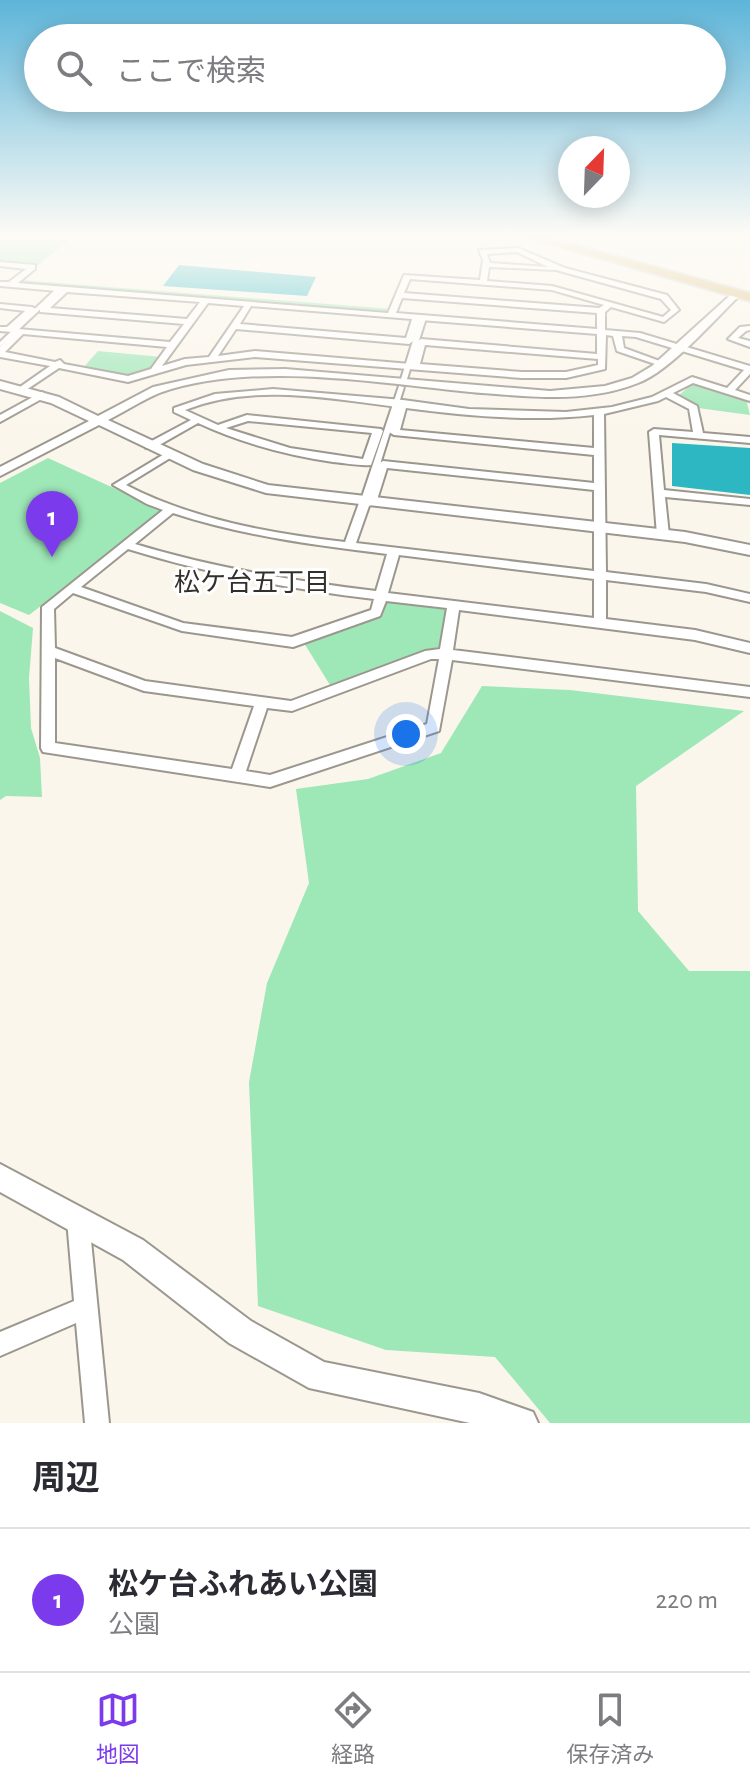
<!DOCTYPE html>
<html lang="ja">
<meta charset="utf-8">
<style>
body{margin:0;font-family:"Alegreya Sans","Noto Sans JP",sans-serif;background:#f7f7f7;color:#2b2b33}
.compass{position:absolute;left:558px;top:136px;width:72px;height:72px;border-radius:50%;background:#fff;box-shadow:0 4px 20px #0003;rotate:23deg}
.you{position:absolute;left:406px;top:734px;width:28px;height:28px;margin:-20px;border:6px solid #fff;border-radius:50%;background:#1a73e8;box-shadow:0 0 0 12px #1a73e833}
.badge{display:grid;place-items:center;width:52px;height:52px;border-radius:50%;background:#7c3aed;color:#fff;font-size:26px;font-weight:700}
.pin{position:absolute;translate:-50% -66px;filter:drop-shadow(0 2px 4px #0008)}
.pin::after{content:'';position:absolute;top:42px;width:28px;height:24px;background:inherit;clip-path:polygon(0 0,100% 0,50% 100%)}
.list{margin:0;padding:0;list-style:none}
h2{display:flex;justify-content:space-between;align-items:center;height:104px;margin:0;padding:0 32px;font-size:34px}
h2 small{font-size:26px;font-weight:400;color:#7c7c81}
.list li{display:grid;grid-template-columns:52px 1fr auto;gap:24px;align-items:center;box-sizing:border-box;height:144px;padding:0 32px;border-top:2px solid #e1e1e2}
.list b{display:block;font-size:30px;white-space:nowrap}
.list p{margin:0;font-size:26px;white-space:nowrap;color:#7c7c81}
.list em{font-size:26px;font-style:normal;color:#7c7c81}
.icon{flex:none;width:44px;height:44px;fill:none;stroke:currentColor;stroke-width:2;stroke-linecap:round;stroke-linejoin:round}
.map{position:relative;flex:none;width:750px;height:1423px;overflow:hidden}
.search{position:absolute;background:#fff;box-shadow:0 4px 20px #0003;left:24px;right:24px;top:24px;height:88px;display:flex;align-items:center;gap:20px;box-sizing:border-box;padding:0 28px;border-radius:44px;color:#7c7c81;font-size:30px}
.sheet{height:248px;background:#fff}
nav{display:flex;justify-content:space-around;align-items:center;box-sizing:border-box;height:112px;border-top:2px solid #e1e1e2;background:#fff;font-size:22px;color:#7c7c81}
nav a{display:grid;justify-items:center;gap:4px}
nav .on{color:#7c3aed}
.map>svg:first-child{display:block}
.green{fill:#9ee7b7}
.water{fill:#2cb7c2}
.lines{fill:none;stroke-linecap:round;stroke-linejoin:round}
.pedestrian-casing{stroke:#9c978e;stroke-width:4}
.minor-casing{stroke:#9c978e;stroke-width:4}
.tertiary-casing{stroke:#9c978e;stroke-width:4}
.trunk-casing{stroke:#d6d6d5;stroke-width:4}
.pedestrian{fill:#fff;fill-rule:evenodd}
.minor{fill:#fff;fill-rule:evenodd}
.tertiary{fill:#fff;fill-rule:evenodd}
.trunk{fill:#dabe7a;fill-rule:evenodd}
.labels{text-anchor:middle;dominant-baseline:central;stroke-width:6;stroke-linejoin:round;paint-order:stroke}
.neighbourhood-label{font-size:26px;fill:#32302c;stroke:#fff}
</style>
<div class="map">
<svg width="750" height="1423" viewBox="0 0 750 1423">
<rect width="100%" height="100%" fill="#fbf6ec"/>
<!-- green -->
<g class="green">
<path d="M0,236h74l-37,30 -37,-2z"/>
<path d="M20,280l372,29 -3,5 -373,-30z"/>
<path d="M98,351l64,6c-20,29 -50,18 -79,11z"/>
<path d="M692,384l54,15 4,16 -52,-7 -20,-12z"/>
<path d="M48,458l116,53 -135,104 -29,-12v-120z"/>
<path d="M386,600l63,7 -8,39 -111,39 -26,-42 77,-27z"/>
<path d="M0,611l33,17 -4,50 2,50 9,30 2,39 -36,-1 -6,4z"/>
<path d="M482,686l88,4 174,21 -108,75 2,125 51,60h61v452h-200l-55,-66 -109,-7 -128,-44 -9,-224 18,-99 42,-100 -13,-94 72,-10 73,-26z"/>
</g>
<!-- water -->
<g class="water">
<path d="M179,265l137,12 -9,19 -144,-10z"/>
<path d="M672,443l78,5v47l-78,-9z"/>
</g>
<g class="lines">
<defs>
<g id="pedestrian">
<path d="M58,287l5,1 -63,59v-5z"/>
<path d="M423,316l3,2 -19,61 -5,1 -1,-1 19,-61z"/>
<path d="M399,386l5,1 -36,116 -4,2h-3l-1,-2z"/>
</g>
<g id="minor">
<path d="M518,248l47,20 102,27 12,15 -15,12 -53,-15 -6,5v18l35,3 110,33v8l-15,16 15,5v6l-57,-18 -20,10 24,13 6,27 47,4v6l-91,-8 5,55 86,9v6l-85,-8 4,38 -2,2h-8l-2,-2 -8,-103 5,-3 39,3 -4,-23 -23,-12 -8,4 -54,13 2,158 100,12 44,10v8l-44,-10 -100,-12v39l89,11 55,13v10l-55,-13 -236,-30 -6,40 297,37v10l-298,-37 -13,71 -169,56 -227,-35 -2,-4 1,-141 121,-97 -16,-6 -34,-19 53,-32 9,2 -49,30c68,35 143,48 219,57l14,-39 7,-3 12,-36 5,-3 211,22v-28l-200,-20 -5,-3 8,-25c-69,-9 -145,-24 -212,3l33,15 29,-10 134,14 2,2 -12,34c-13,1 -26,-2 -38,-3 -47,-7 -92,-19 -135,-39l-44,25h-8v-4l45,-24 -17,-8v-4l41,-14 58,-5 130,11 66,9 97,3 46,-5 40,-10 40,-20 35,11 17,-18 -108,-33 -14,-1 2,12 41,15 -7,2 -41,-14 -4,-15 -7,-1 -1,34 -39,9h-44l-267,-21 -69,8 -58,17 -69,-14 -36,24 -3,-1v-4l30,-21 -50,-9v-10l18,-18 152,13 14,-18 -144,-12v-4l18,-17 -58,-5v-4h9l17,-13 -26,-3v-4l35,3v4l-17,14 370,30 16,-38 76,5 3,-20 -4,-10zM517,252l31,15 -58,-4 -3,-9zM489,267l67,3 105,29 10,11 -8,7 -111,-31 -65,-5zM410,279l142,11 52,15 -5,3 -195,-15zM67,292l133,10 -13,17 -137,-11zM402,298l195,15v16l-201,-16zM208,303l36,3 -35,51 -24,2 -23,7zM251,306l161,13 -6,19 -166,-14zM420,320l177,14v20l-176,-15 -4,3 -6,22 -156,-13 -37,5 18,-27 173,15 4,-3zM23,334l144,13 -16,22 -23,7 -64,-12 -4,-4 -5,2 -50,-10zM425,345l173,14v6l-32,7h-44l-102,-8zM406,408c63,8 125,14 188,7v33l-194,-18zM248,421l124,12 -9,26 -73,-11 -64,-20zM387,468l207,22v81l-238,-28 13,-37 7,-3zM173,513c70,23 141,32 214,41l-11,37c-82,-10 -162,-23 -241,-47zM128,549c80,25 162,40 246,50l-3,11 -79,27 -109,-14 -102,-36zM399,555l195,24v39l-206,-25zM73,593l109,38 111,16 87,-31 6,-15 61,7 -7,41 -15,2 -134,50 -146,-20 -90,-33 -1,-39zM55,658l89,33 110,15 -22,63 -177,-26zM431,659h8l-12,65 -157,51 -24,-4 21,-63 25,3z"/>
<path d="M0,304l32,3 4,2 -24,23 -12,-1v-4h7l18,-16 -25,-3z"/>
<path d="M750,326v4l-4,1 -8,7 12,3v6l-22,-8 12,-12z"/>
<path d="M42,392l5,3 -2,2 -45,25v-7z"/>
<path d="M78,1209l8,3 3,8 20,203h-24l-9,-100 -76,33v-24l74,-31 -7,-81 3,-8z"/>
</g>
<g id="tertiary">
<path d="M735,291l5,3 -1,2c-26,25 -69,75 -101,87 -50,20 -104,14 -156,10 -99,-9 -225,-33 -320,-1 -18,7 -36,19 -54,28l95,44 65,21 417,47 65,13v10l-65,-13 -419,-49 -73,-23 -94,-45 -99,51v-9l89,-46 -38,-18 -51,-14v-8l59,16 39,19 55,-29 76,-17 56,-1 265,22 55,-5 27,-8 20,-12z"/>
<path d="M0,1164l143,76 108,81 73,41 155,31 54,19 5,11h-68l-161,-35 -80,-45 -106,-83 -123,-68z"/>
</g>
<path id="trunk" d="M522,236h20l208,57v8z"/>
</defs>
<!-- pedestrian casing -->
<use href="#pedestrian" class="pedestrian-casing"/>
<!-- minor casing -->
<use href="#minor" class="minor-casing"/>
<!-- tertiary casing -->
<use href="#tertiary" class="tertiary-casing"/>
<!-- trunk casing -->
<use href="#trunk" class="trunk-casing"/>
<!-- pedestrian -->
<use href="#pedestrian" class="pedestrian"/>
<!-- minor -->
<use href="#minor" class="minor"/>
<!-- tertiary -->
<use href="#tertiary" class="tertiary"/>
<!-- trunk -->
<use href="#trunk" class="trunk"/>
</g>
<!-- sky -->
<linearGradient id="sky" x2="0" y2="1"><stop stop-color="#5db5d9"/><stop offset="0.54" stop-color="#fdfbf6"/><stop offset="1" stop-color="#fdfbf6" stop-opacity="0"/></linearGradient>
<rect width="750" height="435" fill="url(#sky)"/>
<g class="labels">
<!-- neighbourhood labels -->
<g class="neighbourhood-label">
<text x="252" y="583">松ケ台五丁目</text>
</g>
</g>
</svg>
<svg class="compass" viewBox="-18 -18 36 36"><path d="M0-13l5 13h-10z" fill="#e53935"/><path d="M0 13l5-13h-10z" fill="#7c7c81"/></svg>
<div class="you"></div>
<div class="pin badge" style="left:52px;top:557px">1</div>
<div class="search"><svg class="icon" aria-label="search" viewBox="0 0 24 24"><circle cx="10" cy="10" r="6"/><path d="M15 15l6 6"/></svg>ここで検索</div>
</div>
<section class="sheet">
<h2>周辺<small></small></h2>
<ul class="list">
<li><span class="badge">1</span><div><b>松ケ台ふれあい公園</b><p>公園</p></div><em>220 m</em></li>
</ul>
</section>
<nav>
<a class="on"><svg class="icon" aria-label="map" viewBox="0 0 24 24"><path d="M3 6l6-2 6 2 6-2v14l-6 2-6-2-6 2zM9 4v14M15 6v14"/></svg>地図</a>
<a><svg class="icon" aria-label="directions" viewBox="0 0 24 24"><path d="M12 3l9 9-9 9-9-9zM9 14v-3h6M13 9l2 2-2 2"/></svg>経路</a>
<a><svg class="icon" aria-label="saved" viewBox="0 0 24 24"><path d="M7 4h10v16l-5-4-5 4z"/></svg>保存済み</a>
</nav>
